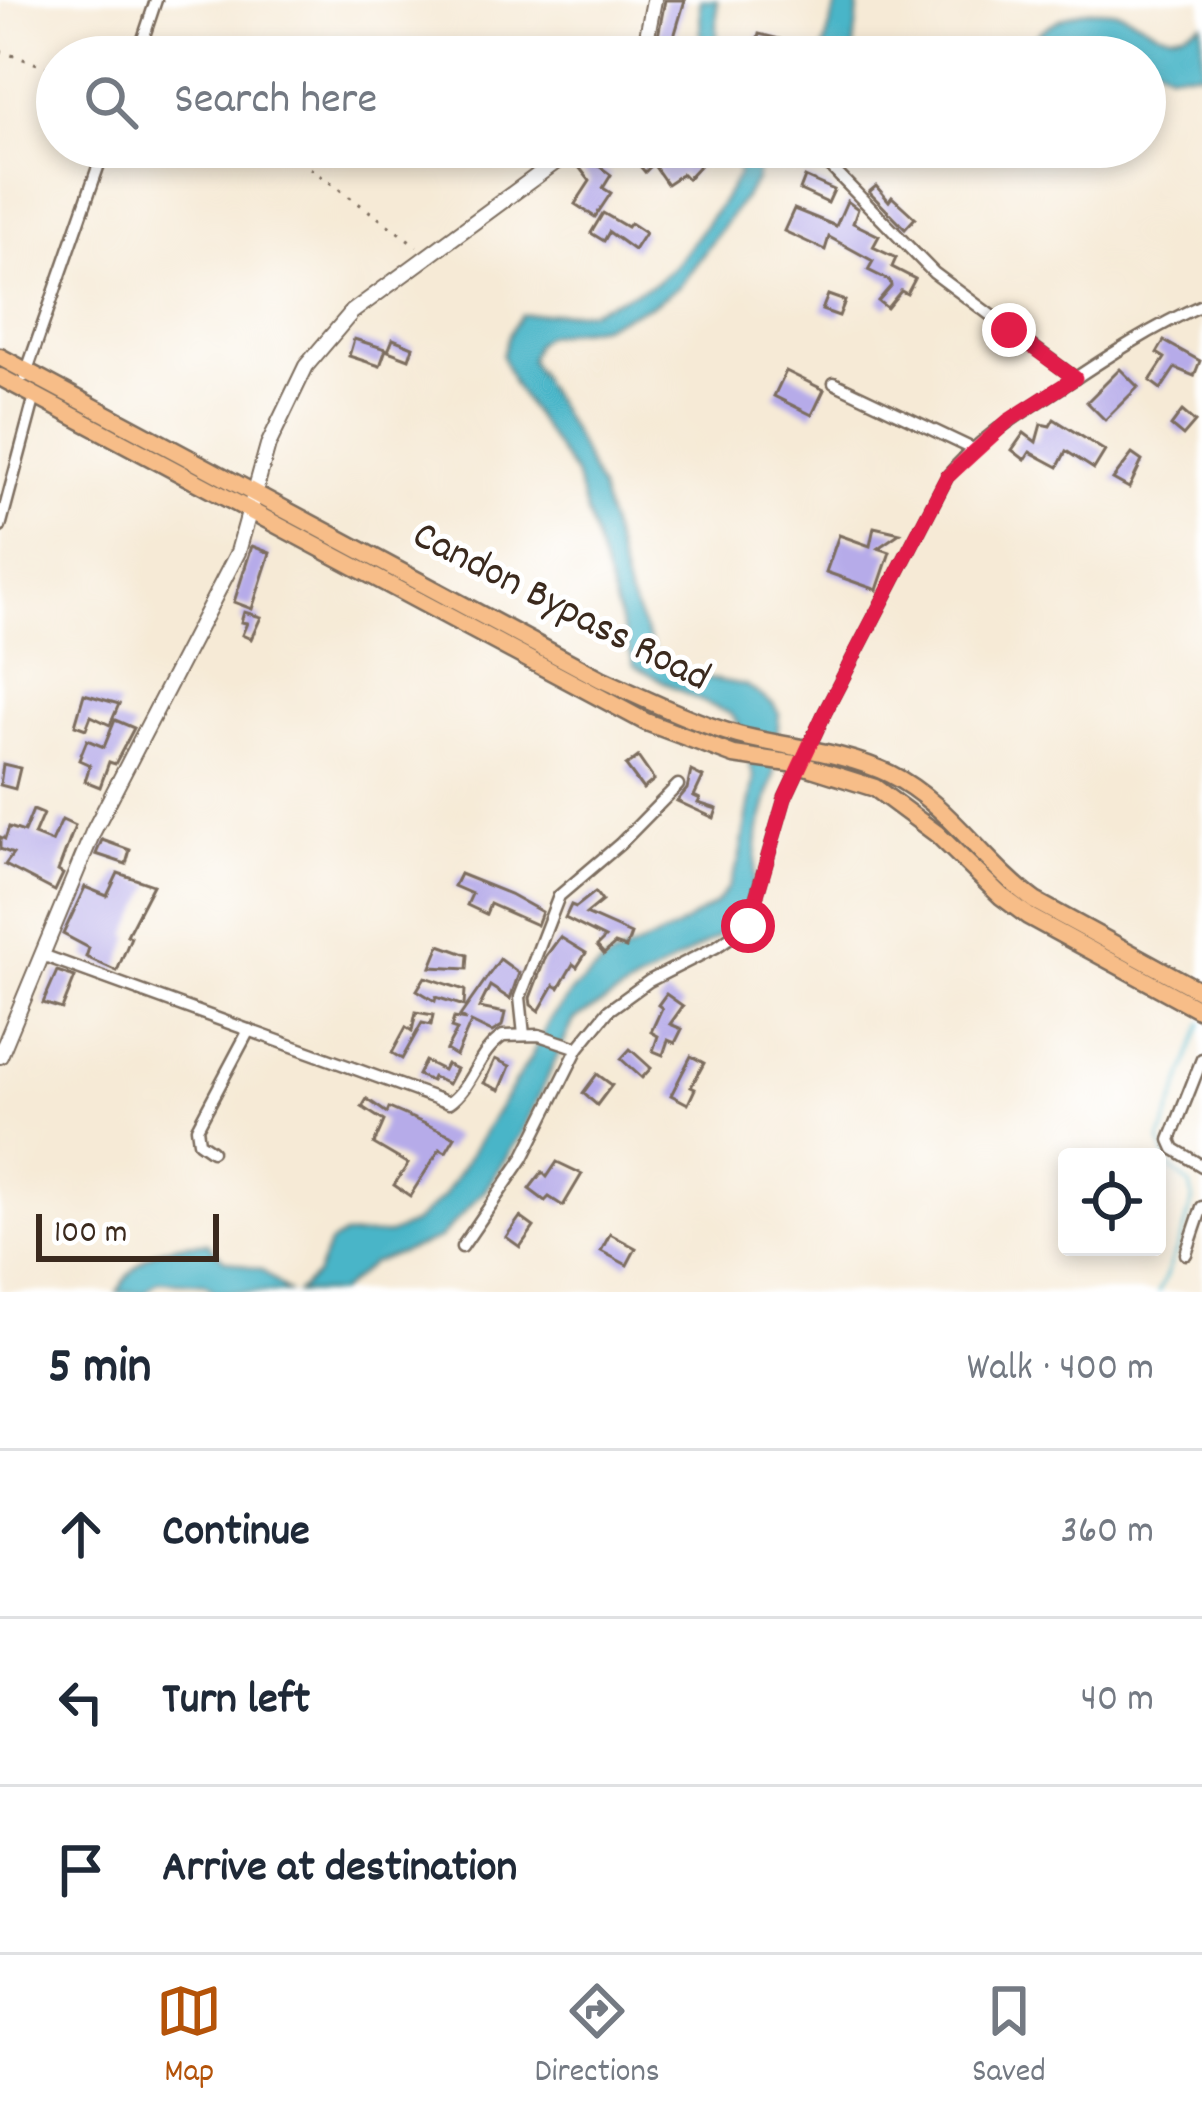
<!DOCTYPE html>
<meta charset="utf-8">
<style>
body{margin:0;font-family:Dekko,sans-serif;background:#f6f6f7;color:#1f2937}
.controls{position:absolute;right:36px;bottom:36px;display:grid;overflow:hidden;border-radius:12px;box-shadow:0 6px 18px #0003}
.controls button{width:108px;height:108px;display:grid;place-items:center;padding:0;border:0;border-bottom:3px solid #e0e1e3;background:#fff;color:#1f2937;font:60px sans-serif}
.scale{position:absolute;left:36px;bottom:30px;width:183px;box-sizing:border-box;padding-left:12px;border:6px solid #3b2a1e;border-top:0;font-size:33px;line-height:42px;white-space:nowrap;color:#3b2a1e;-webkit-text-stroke:9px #fff;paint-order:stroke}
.stop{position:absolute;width:36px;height:36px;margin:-27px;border:9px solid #e11d48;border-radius:50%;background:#fff}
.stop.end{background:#e11d48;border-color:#fff;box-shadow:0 3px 12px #0008}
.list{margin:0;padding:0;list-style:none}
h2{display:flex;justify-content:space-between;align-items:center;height:156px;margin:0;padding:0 48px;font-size:51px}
h2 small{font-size:39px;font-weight:400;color:#747a83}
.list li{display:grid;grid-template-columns:78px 1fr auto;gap:36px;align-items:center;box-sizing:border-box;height:168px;padding:0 48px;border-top:3px solid #e0e1e3}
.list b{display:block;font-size:45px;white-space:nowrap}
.list em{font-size:39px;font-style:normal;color:#747a83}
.icon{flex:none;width:66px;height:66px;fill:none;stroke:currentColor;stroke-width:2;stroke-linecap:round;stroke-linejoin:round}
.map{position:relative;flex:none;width:1202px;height:1292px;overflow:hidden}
.search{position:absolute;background:#fff;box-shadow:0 6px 18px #0003;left:36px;right:36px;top:36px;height:132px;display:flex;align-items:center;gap:30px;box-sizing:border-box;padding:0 42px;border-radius:66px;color:#747a83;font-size:45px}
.sheet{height:660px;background:#fff}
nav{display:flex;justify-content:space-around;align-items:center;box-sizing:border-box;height:168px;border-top:3px solid #e0e1e3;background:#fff;font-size:33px;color:#747a83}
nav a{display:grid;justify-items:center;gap:6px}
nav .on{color:#b45309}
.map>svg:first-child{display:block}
.water{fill:#4ab5c8;stroke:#427073;stroke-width:3}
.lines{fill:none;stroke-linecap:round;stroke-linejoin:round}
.stream{stroke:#4ab5c8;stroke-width:3}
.building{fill:#b6abe9}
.minor-casing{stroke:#7c6d5e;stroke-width:15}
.tertiary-casing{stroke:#7c6d5e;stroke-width:18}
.trunk-casing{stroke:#7c6d5e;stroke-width:21}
.path{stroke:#7c6d5e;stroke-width:3;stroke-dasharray:3 9;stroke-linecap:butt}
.minor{stroke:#fff;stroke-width:10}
.tertiary{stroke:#fff;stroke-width:14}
.trunk{stroke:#f7bd88;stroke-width:16}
.route{stroke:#e11d48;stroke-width:15}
.labels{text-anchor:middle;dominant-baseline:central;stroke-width:10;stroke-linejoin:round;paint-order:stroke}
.street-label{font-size:42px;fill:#3b2a1e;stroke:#fff}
</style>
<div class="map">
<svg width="1202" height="1292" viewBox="0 0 1202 1292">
<rect width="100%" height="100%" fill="#fff"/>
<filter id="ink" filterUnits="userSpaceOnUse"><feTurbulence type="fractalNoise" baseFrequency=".00833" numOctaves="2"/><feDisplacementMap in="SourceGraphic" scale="24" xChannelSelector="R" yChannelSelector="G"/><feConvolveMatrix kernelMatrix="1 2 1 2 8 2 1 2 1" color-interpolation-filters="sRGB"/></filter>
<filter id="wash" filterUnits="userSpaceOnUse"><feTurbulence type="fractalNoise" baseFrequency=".004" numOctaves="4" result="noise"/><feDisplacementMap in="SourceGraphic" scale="48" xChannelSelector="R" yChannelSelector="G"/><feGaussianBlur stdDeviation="2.7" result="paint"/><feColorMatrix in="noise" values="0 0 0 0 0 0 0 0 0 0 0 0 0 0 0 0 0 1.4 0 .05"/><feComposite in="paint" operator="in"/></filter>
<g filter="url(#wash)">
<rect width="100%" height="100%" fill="#f6ead6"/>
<!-- water -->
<g class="water">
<path d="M700,0h17v57h-16z"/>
<path d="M838,0h21l-6,57h-32z"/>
<path d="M1093,10c9,0 20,0 29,3 34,14 42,33 80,10v49h-34l-44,-27 -15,-1 -46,13h-43c13,-27 44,-44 73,-47z"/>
<path d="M741,147h20l-5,34 -76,105 -26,18 -53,22 -56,10 -11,10 -4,14 43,73 27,56 28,105 31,67 51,18 35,6 28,19 6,10 -5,61 -15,55 -7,67 -12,20 -25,21 -141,82 -53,114 -36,56 -46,49 -67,24 -33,29h-42l19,-17 13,-31 13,-8 47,-2 25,-11 30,-27 88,-141 17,-34 25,-32 33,-28 66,-31 42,-26 13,-16 11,-27 15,-83 -16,-55 -7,-9 -44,-19 -53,-30 -59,-190 -61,-90 -12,-29 7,-22 12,-19 69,-4 64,-27 21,-18 47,-64 16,-27z"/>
<path d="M865,147h94l-58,13z"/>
<path d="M208,1243l16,17 38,10 26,22h-72l-12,-8 -46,-3 -13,11h-28c27,-40 41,-48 91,-49z"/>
</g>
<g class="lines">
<!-- stream -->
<path class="stream" d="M1159,1292l25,-61 9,-33 -3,-12 -22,-21 -8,-24 42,-118"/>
</g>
<g id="blocks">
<!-- building -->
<g class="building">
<path d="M665,0h20l-17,57h-14z"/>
<path d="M759,34l21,5 -4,18h-23z"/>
<path d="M634,147h46l19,19 -12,13 -5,-5 -15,10 -14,-20 -8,8 -17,-20z"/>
<path d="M584,155l27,20 -8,13 8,5 -16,24 -20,-13 15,-23 -15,-19z"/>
<path d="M805,177l29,13 -6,13 -28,-13z"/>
<path d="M876,186l13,15 3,-4 23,21 -10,11 -36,-37z"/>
<path d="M847,201l11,8 -5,14 26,13 -6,11 23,11 -4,9 23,12 -8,15 -6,-3 -14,17 -9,-7 13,-15 -1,-5 -22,-11 5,-9 -44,-24 -4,13 -41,-19 10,-22 42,17z"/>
<path d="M603,213l24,14 3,-4 15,10 -11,17 -25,-18 -5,9 -13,-8z"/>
<path d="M828,295l17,6 -6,15 -17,-6z"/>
<path d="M354,339l32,10 -6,17 -31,-10z"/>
<path d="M393,339l20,8 -4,12 -21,-8z"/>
<path d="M1164,341l36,20 -6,15 -19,-8 -14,21 -11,-8 15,-23 -8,-5z"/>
<path d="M1120,369l18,18 -33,33 -18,-18z"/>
<path d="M786,371l38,19 -12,25 -38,-19z"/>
<path d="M1182,411l13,11 -12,14 -12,-10z"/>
<path d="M1054,419l51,32 -11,18 -28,-18 -8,16 -28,-15 -5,8 -13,-10 12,-17 12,9 5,-18 9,2z"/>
<path d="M1132,454l10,7 -13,27 -16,-9z"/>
<path d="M874,527l26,6 -22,15 12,4 -13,38 -51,-18 13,-37 31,11z"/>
<path d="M252,546l18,7 -18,56 -18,-7z"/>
<path d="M244,612l17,5 -10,22 -9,-4 5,-12 -6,-1z"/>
<path d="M84,694l35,10 -9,21 -19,-9 -5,13 -11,-4z"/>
<path d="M115,720l19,8 -19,36 -6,-2 -9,25 -15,-6 5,-16 -11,-5 8,-20 17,7z"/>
<path d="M638,757l16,23 -11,9 -17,-23z"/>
<path d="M3,764l17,4 -5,21 -15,-4z"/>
<path d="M691,771l12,6 -9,19 6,3 -2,4 19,6 -3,9 -37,-17 10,-12z"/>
<path d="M33,810l10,4 -9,21 18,7 10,-22 13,6 -17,45 5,3 -8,17 -50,-26 8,-11 -13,-5v-12l5,2 4,-12 15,5z"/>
<path d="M102,840l28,10 -4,14 -30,-10z"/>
<path d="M118,873l35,12 -26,50 4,2 -14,34 -31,-14 3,-9 -26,-14 22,-47 22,9z"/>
<path d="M460,874l50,20 32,18 -5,13 -47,-21 -4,10 -19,-9 5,-11 -18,-8z"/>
<path d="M595,892l7,9 -16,13 45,20 -5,14 -11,-4 -11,10 -7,-8 8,-8 -40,-20 6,-13 5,2z"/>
<path d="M560,937l26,16 -9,14 -4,-3 -14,24 -5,-3 -15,26 -8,-6 -1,-7 16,-42z"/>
<path d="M440,945l28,10 -1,14 -36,-2z"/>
<path d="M500,959l19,14 -9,26 -20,-13 -11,22 26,5 -3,13 -10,6 -21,-10 -15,34 -10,-6 11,-20 -6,-2 3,-10 12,2 -6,-4z"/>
<path d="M57,971l18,6 -13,32 -19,-6z"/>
<path d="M425,977l40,13 -1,16 -28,-9 -1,4 -18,-11z"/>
<path d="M666,994l17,12 -13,18 12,5 -7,14 -7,-3 -5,15 -10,-4 5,-15 -7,-4 11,-24 -4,-3z"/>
<path d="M416,1012l17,3 -2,10 -9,-2 -20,36 -10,-6 14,-26 6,4z"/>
<path d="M630,1049l21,19 -9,10 -21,-19z"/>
<path d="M691,1056l13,7 -13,24 4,2 -7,15 -17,-9z"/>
<path d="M495,1059l15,7 -10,24 -16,-7z"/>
<path d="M425,1061l18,9 3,-6 10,5 -8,15 -15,-7 -2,4 -13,-6z"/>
<path d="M597,1074l15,11 -15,20 -14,-12z"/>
<path d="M367,1099l20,14 2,-5 66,29 -9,15 -6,-3 -30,47 -16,-11 14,-21 -34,-20 10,-23 -22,-14z"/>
<path d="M557,1162l25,12 -19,32 -14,-9 -4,4 -16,-12 13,-17 5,5z"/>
<path d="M520,1217l14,10 -14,20 -14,-10z"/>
<path d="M610,1234l26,14 -9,17 -26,-14z"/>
</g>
</g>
</g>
<g filter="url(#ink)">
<use href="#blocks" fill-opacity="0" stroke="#7c6d5e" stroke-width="3"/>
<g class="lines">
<defs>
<g id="minor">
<path d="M137,57l19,-57"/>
<path d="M820,147l5,14 109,112 141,105"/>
<path d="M25,376l80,-229"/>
<path d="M834,383l139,66"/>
<path d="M0,527l35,-131"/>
<path d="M42,955l407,148c24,-17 28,-50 54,-67l36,-1 39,13"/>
<path d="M524,1035l-4,-38 39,-101 61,-52 58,-59"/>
<path d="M1202,1059l-32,81 4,9 28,17"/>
<path d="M212,1151l-13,-9 -2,-14 52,-98"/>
<path d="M462,1247l61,-89 55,-110 31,-38 40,-29 67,-34 32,-22 37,-127 40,-86 122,-235c32,-40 76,-65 118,-92 45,-30 88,-58 137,-80"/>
<path d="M1186,1254l16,-47"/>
</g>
<g id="tertiary">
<path d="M643,57l11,-57"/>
<path d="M0,1056l93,-224 145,-280 30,-107 38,-79 46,-54 224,-165"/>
</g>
<g id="trunk">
<path d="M0,357l601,322c45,20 90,43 137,56 50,13 105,16 152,39 58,29 93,89 145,127l167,91"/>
<path d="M0,377l646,345 88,33 68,10 73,23 62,46 64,62 27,20 174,95"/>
</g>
</defs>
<!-- minor casing -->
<use href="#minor" class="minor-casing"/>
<!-- tertiary casing -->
<use href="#tertiary" class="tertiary-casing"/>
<!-- trunk casing -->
<use href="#trunk" class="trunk-casing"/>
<!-- path -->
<g class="path">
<path d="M0,51l57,20"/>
<path d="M281,147l136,99"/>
</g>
<!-- minor -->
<use href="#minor" class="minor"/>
<!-- tertiary -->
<use href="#tertiary" class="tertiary"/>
<!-- trunk -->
<use href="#trunk" class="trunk"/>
</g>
</g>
<g class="lines" filter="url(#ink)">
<!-- route -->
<path class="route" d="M748,926l37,-128 40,-86 122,-235 61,-56 67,-43 -66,-48"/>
</g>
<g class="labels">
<!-- street labels -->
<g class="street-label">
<text transform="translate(560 609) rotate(27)">Candon Bypass Road</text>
</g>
</g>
</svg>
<div class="controls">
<button><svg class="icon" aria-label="locate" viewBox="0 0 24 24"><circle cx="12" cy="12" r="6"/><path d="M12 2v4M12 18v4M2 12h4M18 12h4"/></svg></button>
</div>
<div class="scale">100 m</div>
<div class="stop" style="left:748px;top:926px"></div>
<div class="stop end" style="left:1009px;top:330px"></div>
<div class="search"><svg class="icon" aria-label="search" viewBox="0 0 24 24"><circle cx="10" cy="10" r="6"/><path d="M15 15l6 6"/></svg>Search here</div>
</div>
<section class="sheet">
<h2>5 min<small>Walk · 400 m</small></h2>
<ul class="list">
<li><svg class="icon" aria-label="ahead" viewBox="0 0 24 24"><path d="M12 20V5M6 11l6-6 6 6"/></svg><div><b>Continue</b></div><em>360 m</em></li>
<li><svg class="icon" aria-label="left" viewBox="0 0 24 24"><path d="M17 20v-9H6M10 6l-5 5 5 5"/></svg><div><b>Turn left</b></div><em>40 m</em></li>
<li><svg class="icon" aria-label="arrive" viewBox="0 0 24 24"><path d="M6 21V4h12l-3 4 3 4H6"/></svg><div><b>Arrive at destination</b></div></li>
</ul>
</section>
<nav>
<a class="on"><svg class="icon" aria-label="map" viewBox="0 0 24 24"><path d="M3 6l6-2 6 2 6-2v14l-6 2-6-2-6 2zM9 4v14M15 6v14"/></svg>Map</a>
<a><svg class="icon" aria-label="directions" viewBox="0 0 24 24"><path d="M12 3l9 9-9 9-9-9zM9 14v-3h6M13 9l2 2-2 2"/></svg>Directions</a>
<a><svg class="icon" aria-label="saved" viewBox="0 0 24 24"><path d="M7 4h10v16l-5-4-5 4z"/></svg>Saved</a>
</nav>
